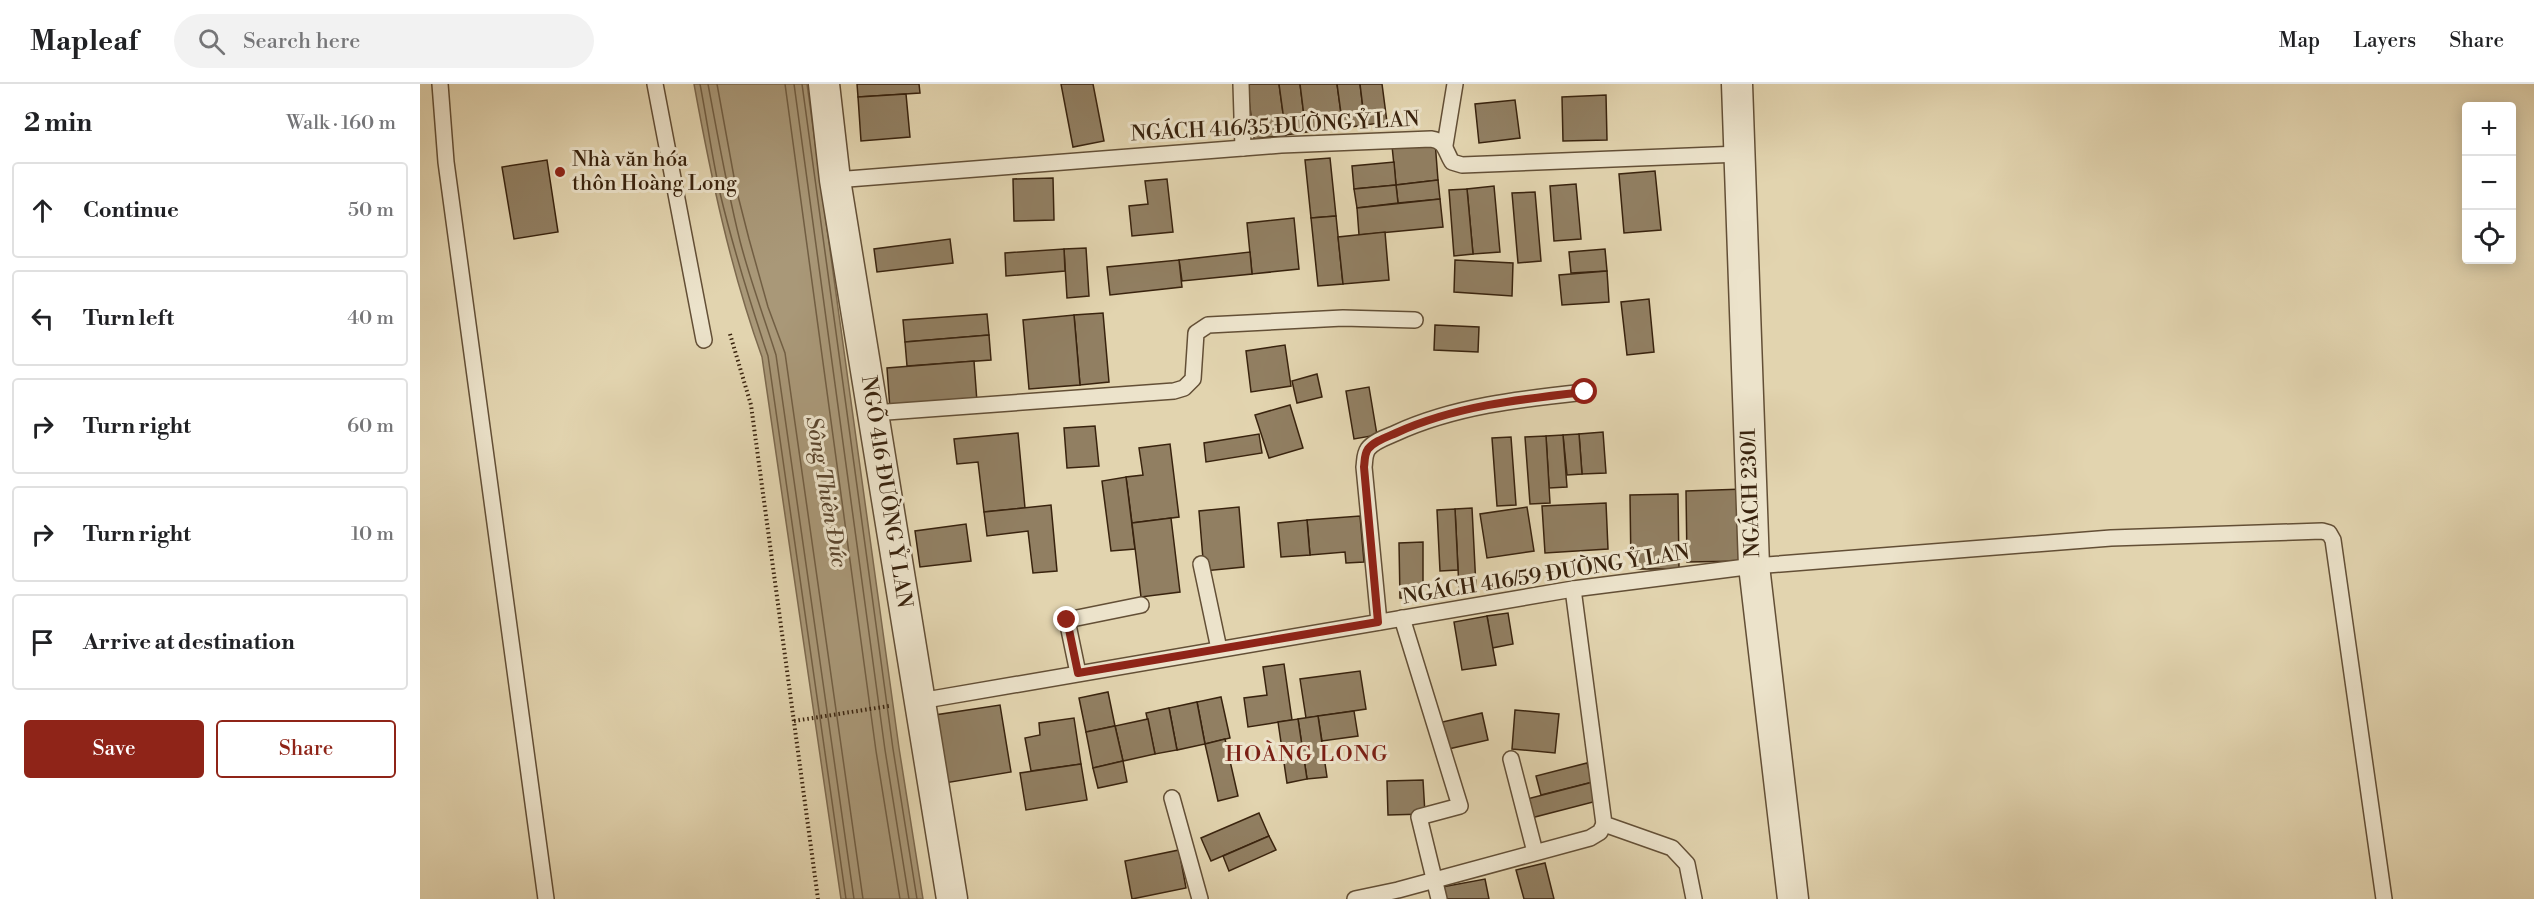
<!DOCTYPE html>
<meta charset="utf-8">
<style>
body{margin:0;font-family:"Libre Bodoni",serif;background:#f2f2f2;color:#202124}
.controls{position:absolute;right:18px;top:18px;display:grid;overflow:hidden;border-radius:6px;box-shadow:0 3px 15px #0003}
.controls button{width:54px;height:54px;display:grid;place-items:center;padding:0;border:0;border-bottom:2px solid #e0e0e0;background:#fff;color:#202124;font:30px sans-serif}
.stop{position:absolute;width:18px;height:18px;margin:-14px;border:4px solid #8f2418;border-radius:50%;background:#fff}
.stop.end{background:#8f2418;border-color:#fff;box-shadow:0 2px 6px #0008}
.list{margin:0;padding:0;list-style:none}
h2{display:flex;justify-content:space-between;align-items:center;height:78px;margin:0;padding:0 24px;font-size:26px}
h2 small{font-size:20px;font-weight:400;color:#757577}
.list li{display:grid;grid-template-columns:39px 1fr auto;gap:18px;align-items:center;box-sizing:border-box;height:96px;margin:0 12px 12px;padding:0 12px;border:2px solid #e0e0e0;border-radius:6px}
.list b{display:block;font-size:22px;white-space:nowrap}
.list em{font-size:20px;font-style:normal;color:#757577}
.actions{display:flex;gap:12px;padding:18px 24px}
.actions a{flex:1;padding:14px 0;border:2px solid #8f2418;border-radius:6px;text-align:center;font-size:21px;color:#8f2418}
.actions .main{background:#8f2418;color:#fff}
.icon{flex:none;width:33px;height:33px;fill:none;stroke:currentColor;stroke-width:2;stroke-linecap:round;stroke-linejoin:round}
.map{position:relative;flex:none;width:2114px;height:815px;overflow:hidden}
header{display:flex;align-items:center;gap:36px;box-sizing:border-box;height:84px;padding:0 30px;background:#fff;border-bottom:2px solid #e0e0e0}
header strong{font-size:28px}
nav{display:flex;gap:33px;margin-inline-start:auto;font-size:21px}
.search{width:420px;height:54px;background:#f2f2f2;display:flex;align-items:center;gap:15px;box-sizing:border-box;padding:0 21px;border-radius:33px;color:#757577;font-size:22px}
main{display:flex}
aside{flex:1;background:#fff}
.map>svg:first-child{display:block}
.water{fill:#a99878;stroke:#7c694e;stroke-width:1.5}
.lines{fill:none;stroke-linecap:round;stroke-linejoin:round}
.shore{stroke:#715e43;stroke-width:1.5}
.building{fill:#917f62;stroke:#39230e;stroke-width:1.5}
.service-casing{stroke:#634f36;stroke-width:18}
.minor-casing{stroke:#634f36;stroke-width:33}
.path{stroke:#39230e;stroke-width:4;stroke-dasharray:1.5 3;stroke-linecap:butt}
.service{stroke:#ece3cb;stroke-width:15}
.minor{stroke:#ece3cb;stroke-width:30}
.route{stroke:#8f2418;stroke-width:8}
.poi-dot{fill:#8f2418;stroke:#ece3cb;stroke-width:2}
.labels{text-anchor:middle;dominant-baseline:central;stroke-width:6;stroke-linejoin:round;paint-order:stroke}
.street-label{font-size:21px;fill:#39230e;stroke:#ece3cb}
.poi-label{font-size:21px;fill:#39230e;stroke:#ece3cb;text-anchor:start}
.water-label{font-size:22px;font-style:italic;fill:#5b462e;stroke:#ece3cb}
.neighbourhood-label{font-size:22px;letter-spacing:1.5px;fill:#7a1f14;stroke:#ece3cb}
</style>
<header>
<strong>Mapleaf</strong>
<div class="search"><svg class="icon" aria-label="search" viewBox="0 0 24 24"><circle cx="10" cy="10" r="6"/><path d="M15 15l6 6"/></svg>Search here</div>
<nav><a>Map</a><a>Layers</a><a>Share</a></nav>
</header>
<main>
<aside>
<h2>2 min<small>Walk · 160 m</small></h2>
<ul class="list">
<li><svg class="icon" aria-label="ahead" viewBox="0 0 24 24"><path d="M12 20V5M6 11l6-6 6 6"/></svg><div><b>Continue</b></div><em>50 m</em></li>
<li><svg class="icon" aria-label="left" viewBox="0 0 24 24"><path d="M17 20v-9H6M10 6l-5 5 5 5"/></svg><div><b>Turn left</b></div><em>40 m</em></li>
<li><svg class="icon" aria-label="right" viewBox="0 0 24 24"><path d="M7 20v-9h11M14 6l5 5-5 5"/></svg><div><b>Turn right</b></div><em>60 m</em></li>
<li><svg class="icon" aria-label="right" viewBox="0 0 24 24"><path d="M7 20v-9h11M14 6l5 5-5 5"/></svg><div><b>Turn right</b></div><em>10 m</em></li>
<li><svg class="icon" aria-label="arrive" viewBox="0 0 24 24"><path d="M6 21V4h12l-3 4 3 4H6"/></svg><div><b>Arrive at destination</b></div></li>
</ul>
<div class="actions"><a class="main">Save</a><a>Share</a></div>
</aside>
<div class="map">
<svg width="2114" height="815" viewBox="0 0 2114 815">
<rect width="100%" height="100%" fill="#e2d4af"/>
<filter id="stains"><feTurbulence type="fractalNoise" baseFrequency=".00333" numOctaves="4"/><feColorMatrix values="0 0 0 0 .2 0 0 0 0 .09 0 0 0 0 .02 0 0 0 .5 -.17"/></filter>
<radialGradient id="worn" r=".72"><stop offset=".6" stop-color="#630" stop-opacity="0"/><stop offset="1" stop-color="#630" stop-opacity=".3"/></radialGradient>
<!-- water -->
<path class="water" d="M274,0h113l92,664 24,151h-82l-79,-542c-32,-89 -51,-180 -68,-273z"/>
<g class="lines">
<!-- shore -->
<g class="shore">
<path d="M280,0c7,36 12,73 20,109 13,55 30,109 48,163l78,543"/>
<path d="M288,0c10,53 19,105 32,157 10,39 24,76 36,114l78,544"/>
<path d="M297,0l19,104 13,51 19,68 17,46 78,546"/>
<path d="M365,0l91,667 24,148"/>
<path d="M374,0l91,666 24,149"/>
<path d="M382,0l91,665 24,150"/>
</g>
</g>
<!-- building -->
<g class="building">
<path d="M437,0h62l1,9 -62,4z"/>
<path d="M641,0h32l11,57 -31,6z"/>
<path d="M827,0h32l7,51 -32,4z"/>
<path d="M859,0h21l6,48 -20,3z"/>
<path d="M880,0h37l6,44 -37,4z"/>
<path d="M917,0h23l5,41 -22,3z"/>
<path d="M940,0h22l5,38 -22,3z"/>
<path d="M486,10l4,43 -49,4 -3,-44z"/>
<path d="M1186,11l1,45 -44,1 -1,-44z"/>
<path d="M1095,16l5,38 -41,5 -4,-39z"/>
<path d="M1015,57l3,39 -42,5 -4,-39z"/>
<path d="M910,74l6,58 -25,2 -6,-58z"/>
<path d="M127,76l11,72 -44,7 -12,-72z"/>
<path d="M974,78l2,23 -42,4 -2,-23z"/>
<path d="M1235,87l6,59 -37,3 -5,-59z"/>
<path d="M633,94l1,42 -40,1 -1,-42z"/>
<path d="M747,95l6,53 -41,4 -3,-30 19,-2 -3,-23z"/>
<path d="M1018,96l2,19 -42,4 -2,-18z"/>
<path d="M1156,100l5,55 -27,2 -4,-55z"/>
<path d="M976,101l2,18 -41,5 -3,-19z"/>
<path d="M1074,102l6,66 -27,2 -6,-65z"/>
<path d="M1047,105l6,65 -19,2 -5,-66z"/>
<path d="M1115,108l6,69 -23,2 -6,-70z"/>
<path d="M1020,115l3,28 -84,8 -2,-27z"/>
<path d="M916,132l7,68 -25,2 -7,-68z"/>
<path d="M874,134l5,51 -47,5 -5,-51z"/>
<path d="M965,148l4,48 -46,4 -5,-47z"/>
<path d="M530,155l3,24 -76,9 -3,-23z"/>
<path d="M666,164l3,48 -22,2 -3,-49z"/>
<path d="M644,165l1,22 -59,5 -1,-23z"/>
<path d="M1185,165l2,22 -36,2 -2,-21z"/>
<path d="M830,168l2,22 -70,7 -3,-21z"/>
<path d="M759,176l3,27 -72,8 -3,-28z"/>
<path d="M1035,176l58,3 -1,33 -58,-4z"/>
<path d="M1187,187l2,31 -47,3 -3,-30z"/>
<path d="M1229,215l5,53 -27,3 -6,-53z"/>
<path d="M683,229l6,69 -29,3 -6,-70z"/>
<path d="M567,230l2,21 -84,7 -2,-22z"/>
<path d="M654,231l6,70 -51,4 -6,-69z"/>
<path d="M1015,241l44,2 -1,25 -44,-2z"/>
<path d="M569,251l2,25 -84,6 -2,-24z"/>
<path d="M865,261l6,41 -40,6 -5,-41z"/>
<path d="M554,277l3,41 -87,7 -3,-41z"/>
<path d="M897,290l5,23 -25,6 -5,-22z"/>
<path d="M949,303l8,48 -23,4 -8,-48z"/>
<path d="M870,321l13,43 -34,10 -14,-43z"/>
<path d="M675,342l4,40 -32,2 -3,-40z"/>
<path d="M1183,348l3,41 -24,1 -3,-40z"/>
<path d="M598,349l7,75 -41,4 -6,-50 -21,2 -3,-25z"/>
<path d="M839,350l3,19 -56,9 -2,-19z"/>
<path d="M1159,350l3,40 -15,1 -4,-40z"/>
<path d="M1143,351l4,52 -18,1 -3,-52z"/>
<path d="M1126,352l4,67 -20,1 -5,-67z"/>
<path d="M1091,353l5,68 -19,1 -5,-68z"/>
<path d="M750,360l9,73 -47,6 -6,-46 17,-2 -4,-27z"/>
<path d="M706,393l9,72 -24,2 -9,-70z"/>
<path d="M1324,405l1,72 -58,1 -1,-71z"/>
<path d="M1258,410l1,75h-48l-1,-74z"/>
<path d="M1186,419l2,46 -63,4 -3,-47z"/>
<path d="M631,421l6,66 -24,2 -5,-42 -41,5 -3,-24z"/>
<path d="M819,423l5,60 -40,4 -5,-60z"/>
<path d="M1107,423l7,44 -47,7 -7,-44z"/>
<path d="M1052,424l4,79 -17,1 -4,-79z"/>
<path d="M1035,425l3,61 -18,1 -3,-61z"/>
<path d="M940,432l4,46 -18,1 -1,-11 -35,3 -3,-35z"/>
<path d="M751,434l9,74 -39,5 -9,-74z"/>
<path d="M887,436l3,35 -29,2 -3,-34z"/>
<path d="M546,440l5,37 -51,6 -5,-36z"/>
<path d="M1003,458v56h-23l-1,-55z"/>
<path d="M1088,529l5,31 -21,4 -5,-32z"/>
<path d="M1067,532l9,49 -34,5 -8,-48z"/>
<path d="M864,580l8,56 -44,7 -4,-29 23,-3 -4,-28z"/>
<path d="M940,587l6,38 -60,9 -6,-39z"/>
<path d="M688,608l7,34 -29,6 -7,-34z"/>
<path d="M801,613l9,41 -25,6 -8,-42z"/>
<path d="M777,618l8,42 -28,6 -8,-42z"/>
<path d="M580,621l11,67 -66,11 -10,-68z"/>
<path d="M749,624l8,42 -22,4 -9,-41z"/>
<path d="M1095,626l44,4 -4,39 -43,-4z"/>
<path d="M934,627l4,25 -36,5 -4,-25z"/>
<path d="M1062,629l6,27 -44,10 -6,-27z"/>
<path d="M898,632l9,61 -20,2 -9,-60z"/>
<path d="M654,634l7,46 -50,7 -6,-33 15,-3 -1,-12z"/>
<path d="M728,635l7,35 -32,7 -8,-35z"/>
<path d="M878,635l9,60 -20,4 -9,-61z"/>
<path d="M695,642l8,35 -30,7 -7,-36z"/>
<path d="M805,655l13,57 -20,5 -13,-57z"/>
<path d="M703,677l4,21 -29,6 -5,-20z"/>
<path d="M1167,679l6,19 -52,13 -5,-19z"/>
<path d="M661,680l6,36 -61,10 -6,-37z"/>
<path d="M1003,696l2,34 -37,1 -1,-34z"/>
<path d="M1173,698l4,19 -66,17 -4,-19z"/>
<path d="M839,729l10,23 -58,25 -10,-23z"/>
<path d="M849,752l7,14 -47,21 -6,-15z"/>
<path d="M759,766l7,38 -54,11 -7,-38z"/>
<path d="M1125,779l9,36h-30l-8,-29z"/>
<path d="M1065,795l4,20h-44l-3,-12z"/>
</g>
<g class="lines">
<defs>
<g id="service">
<path d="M20,0l6,78 100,737"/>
<path d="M235,0l49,256"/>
<path d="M821,0l2,64"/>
<path d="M1025,61l10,-61"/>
<path d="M415,96l446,-35 150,-6c15,2 14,12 21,23l10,3 278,-11"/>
<path d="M453,329l301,-22 10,-3 9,-9 3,-46 12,-8 135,-7 72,2"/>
<path d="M781,480l18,85"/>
<path d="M1153,505l31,235 68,24 15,16 7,35"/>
<path d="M982,534l58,188 -41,11 20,82"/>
<path d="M959,538l-15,-155c1,-6 0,-12 4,-18 6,-8 19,-12 28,-16 59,-27 125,-34 189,-41"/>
<path d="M658,589l-11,-53 74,-15"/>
<path d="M500,617l653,-112 181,-23 357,-28 211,-7 7,2 4,7 51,359"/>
<path d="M1091,675l24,93"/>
<path d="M752,714l28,101"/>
<path d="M935,815l43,-9 192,-52 10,-6 4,-8"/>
</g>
<g id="minor">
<path d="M404,0l11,96 117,719"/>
<path d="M1317,0l17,482 39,333"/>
</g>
</defs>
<!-- service casing -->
<use href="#service" class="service-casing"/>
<!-- minor casing -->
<use href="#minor" class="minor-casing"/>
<!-- path -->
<g class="path">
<path d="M310,250l21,71 67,494"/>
<path d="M374,637l95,-15"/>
</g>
<!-- service -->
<use href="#service" class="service"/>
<!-- minor -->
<use href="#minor" class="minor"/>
</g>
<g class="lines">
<!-- route -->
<path class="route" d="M647,536l11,53 300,-51 -14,-155c1,-6 0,-12 4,-18 6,-8 19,-12 28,-16 59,-27 125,-34 189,-41"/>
</g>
<!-- markers -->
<circle class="poi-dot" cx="140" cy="88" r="6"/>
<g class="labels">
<!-- street labels -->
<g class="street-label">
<text transform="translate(855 43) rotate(-3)">NGÁCH 416/35 ĐƯỜNG Ỷ LAN</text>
<text transform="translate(466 408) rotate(81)">NGÕ 416 ĐƯỜNG Ỷ LAN</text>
<text transform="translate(1331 409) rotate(-92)">NGÁCH 230/1</text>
<text transform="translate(1126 491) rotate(-9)">NGÁCH 416/59 ĐƯỜNG Ỷ LAN</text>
</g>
<!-- poi labels -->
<g class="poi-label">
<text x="152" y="76">Nhà văn hóa<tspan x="152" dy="24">thôn Hoàng Long</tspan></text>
</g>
<!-- water labels -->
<g class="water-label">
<text transform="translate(406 408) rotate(80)">Sông Thiên Đức</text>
</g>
<!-- neighbourhood labels -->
<g class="neighbourhood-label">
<text x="887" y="670">HOÀNG LONG</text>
</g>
</g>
<rect width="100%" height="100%" filter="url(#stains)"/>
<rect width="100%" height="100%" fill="url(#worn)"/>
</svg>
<div class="controls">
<button>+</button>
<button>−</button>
<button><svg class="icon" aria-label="locate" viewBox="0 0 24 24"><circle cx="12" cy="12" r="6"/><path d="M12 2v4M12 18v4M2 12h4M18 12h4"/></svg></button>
</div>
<div class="stop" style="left:1165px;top:308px"></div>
<div class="stop end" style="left:647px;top:536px"></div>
</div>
</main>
